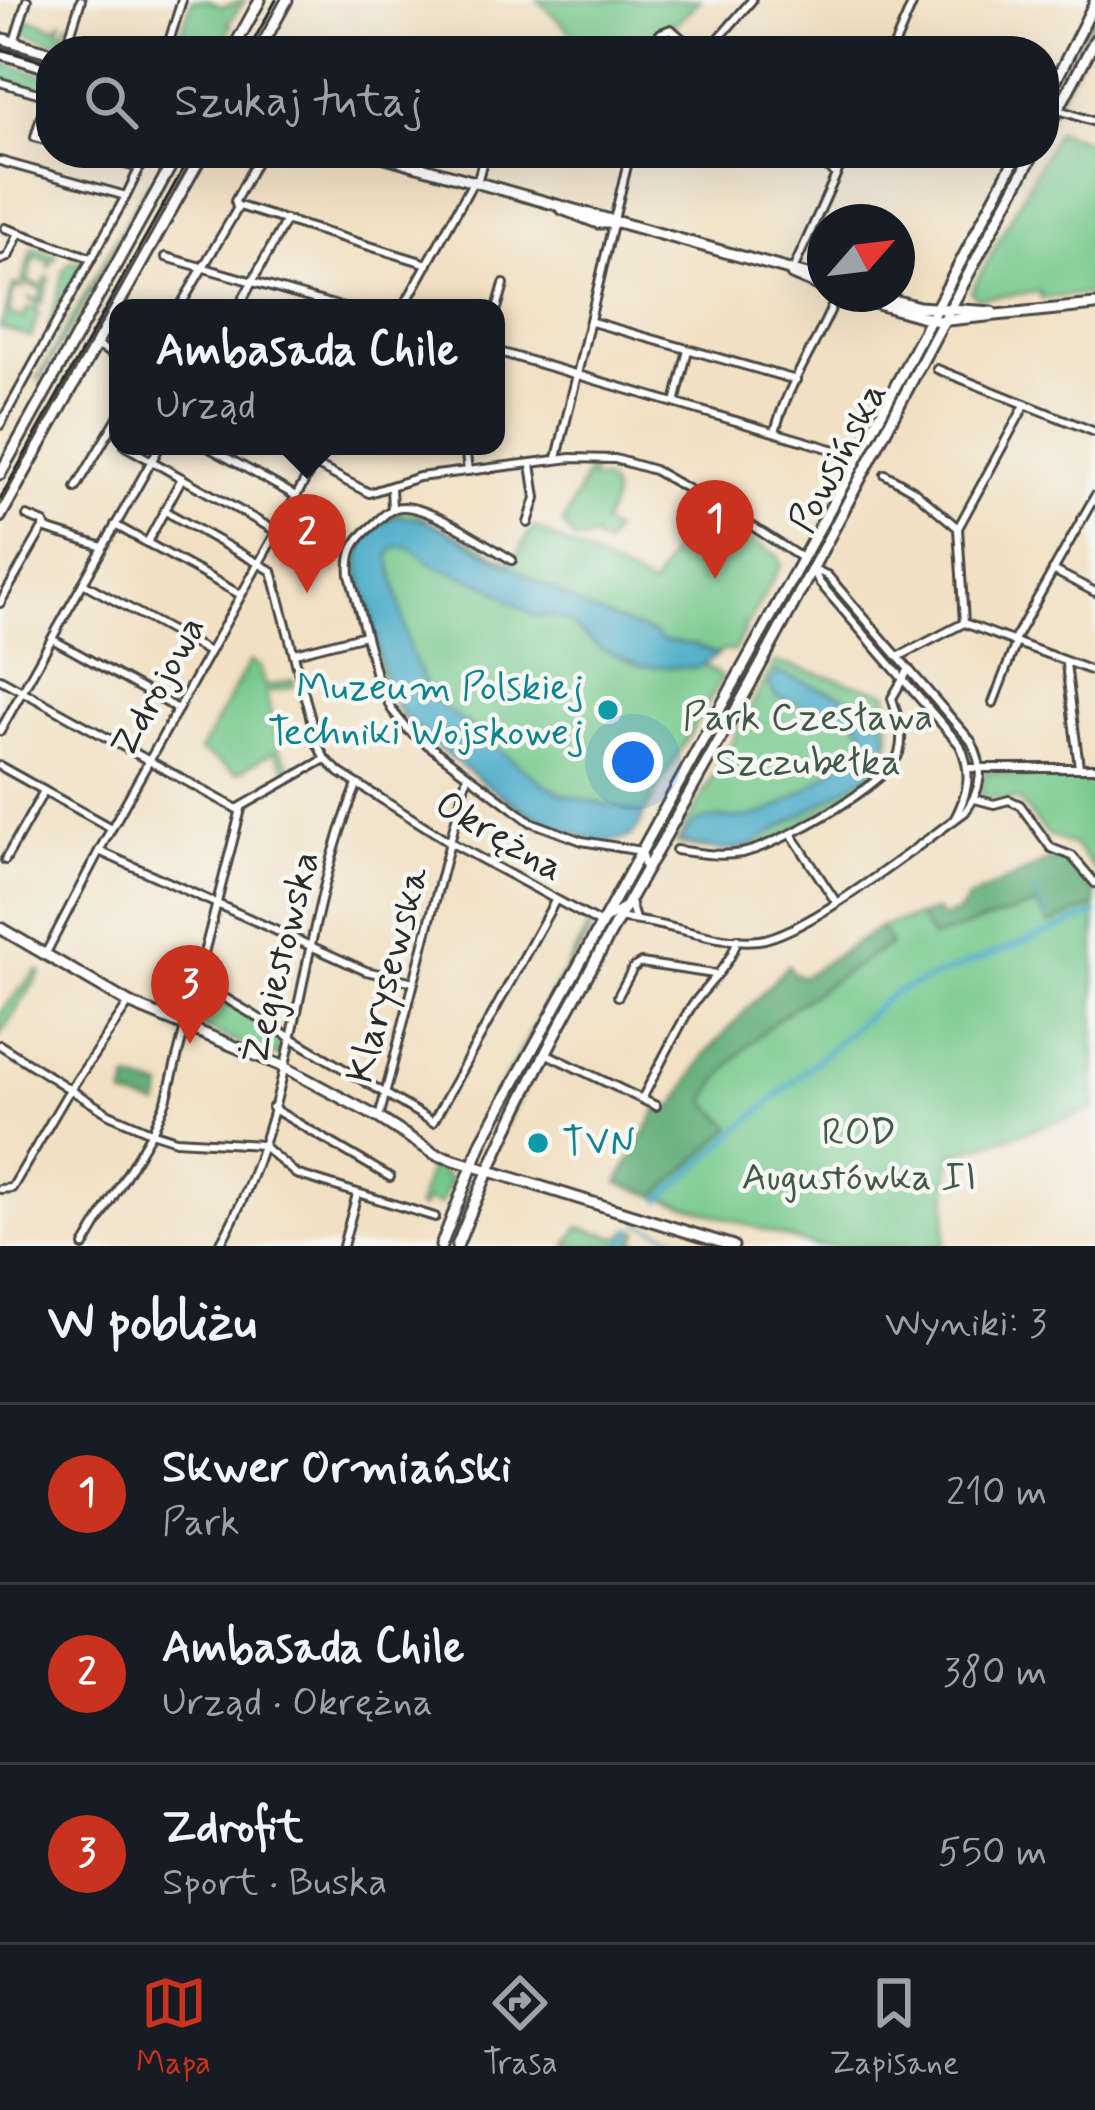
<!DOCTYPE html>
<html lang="pl">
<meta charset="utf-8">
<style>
body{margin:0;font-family:Mynerve,sans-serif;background:#20242c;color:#f1f3f6}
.compass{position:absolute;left:807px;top:204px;width:108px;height:108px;border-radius:50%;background:#171b24;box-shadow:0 12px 48px #0002;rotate:62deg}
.you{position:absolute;left:633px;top:762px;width:42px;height:42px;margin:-30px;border:9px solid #fff;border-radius:50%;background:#1a73e8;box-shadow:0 0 0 18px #1a73e833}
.badge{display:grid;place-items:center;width:78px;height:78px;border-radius:50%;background:#c8321e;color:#fff;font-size:39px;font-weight:700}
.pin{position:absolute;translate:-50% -99px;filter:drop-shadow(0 3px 6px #0008)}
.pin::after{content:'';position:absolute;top:63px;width:42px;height:36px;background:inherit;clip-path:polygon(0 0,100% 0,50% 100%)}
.popup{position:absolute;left:109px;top:299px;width:396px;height:156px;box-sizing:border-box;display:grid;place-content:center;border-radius:24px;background:#171b24;filter:drop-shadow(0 3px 9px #0005);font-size:39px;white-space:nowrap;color:#9ea1a6}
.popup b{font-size:45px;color:#f1f3f6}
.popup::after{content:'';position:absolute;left:50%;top:100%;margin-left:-24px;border:24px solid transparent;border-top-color:#171b24}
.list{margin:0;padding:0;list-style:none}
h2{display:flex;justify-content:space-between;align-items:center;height:156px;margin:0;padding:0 48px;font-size:51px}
h2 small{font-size:39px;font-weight:400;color:#9ea1a6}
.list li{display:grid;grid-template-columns:78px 1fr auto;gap:36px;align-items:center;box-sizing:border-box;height:180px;padding:0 48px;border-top:3px solid #363941}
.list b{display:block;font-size:45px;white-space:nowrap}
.list p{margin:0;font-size:39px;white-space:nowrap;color:#9ea1a6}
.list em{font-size:39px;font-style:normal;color:#9ea1a6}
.icon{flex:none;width:66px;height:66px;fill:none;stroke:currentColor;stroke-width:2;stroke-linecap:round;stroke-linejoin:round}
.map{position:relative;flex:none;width:1095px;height:1246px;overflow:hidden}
.search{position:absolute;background:#171b24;box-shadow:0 12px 48px #0002;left:36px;right:36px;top:36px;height:132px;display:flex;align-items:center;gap:30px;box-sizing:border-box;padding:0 42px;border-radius:48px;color:#9ea1a6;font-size:45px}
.sheet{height:696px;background:#171b24}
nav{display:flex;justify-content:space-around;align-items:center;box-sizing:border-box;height:168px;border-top:3px solid #363941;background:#171b24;font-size:33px;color:#9ea1a6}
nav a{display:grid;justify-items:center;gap:6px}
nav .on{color:#c8321e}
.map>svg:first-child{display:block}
.green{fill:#74c88b;stroke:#507a5b;stroke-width:3}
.forest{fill:#5fac77;stroke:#456c51;stroke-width:3}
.water{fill:#47aac7;stroke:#396a79;stroke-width:3}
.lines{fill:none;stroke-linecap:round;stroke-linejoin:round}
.stream{stroke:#47aac7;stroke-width:3}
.canal{stroke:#47aac7;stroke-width:6}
.street-casing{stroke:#494642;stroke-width:12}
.secondary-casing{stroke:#494642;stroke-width:15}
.street{stroke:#fff;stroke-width:6}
.secondary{stroke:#fff;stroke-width:9}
.tram{stroke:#2b2b2b;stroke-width:3}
.culture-dot{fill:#0f9aa8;stroke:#f6f6f2;stroke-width:4.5}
.labels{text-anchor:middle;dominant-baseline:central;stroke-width:9;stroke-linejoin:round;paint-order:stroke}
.street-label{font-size:39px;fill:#2b2b2b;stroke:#f6f6f2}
.culture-label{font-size:39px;fill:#0d838f;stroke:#f6f6f2;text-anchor:end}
.park-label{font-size:39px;fill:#415a48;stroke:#f6f6f2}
</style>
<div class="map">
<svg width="1095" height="1246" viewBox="0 0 1095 1246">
<rect width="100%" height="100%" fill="#f6f6f2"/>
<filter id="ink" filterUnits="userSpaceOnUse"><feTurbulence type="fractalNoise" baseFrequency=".00833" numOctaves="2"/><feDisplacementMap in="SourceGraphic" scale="24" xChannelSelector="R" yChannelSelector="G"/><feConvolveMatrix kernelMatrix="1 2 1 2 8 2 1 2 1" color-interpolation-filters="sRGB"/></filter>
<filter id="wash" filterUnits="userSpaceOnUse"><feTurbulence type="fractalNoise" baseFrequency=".004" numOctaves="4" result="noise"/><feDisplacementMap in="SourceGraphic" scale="48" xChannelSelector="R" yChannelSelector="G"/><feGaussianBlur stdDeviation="2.7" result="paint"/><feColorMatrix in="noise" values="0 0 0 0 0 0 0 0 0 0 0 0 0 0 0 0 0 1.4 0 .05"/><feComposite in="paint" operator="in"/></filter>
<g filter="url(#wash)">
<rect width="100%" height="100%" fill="#f1e0c3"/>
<!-- green -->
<g class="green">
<path d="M192,0h15l16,7 22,-7 -17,23 3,3 -14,25h-42z"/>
<path d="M538,0h162l-25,25 -6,-3 -28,29h-51z"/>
<path d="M1095,14v14l-51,99v-14z"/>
<path d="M30,19l27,9 5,-8 -3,10 5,3 6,-12 -9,21 -5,1 -33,-11 1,-9 4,1z"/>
<path d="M0,62l51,15v17l-51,-15z"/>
<path d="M1057,131l38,12v150l-54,6 -1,-7 -63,6 -6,-6z"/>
<path d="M149,181l-71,136 -39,64 -1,-3z"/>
<path d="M33,248l24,7 -8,12v-6l-15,-4 -6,25 15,4 3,-9 4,1 -8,25 -3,-1 -2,6 -8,-10 10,1 3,-9 -20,-8z"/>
<path d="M139,250l4,2 -88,158 -3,-1z"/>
<path d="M73,260l7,1v5l-31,62 15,-59z"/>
<path d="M14,284l11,4h-11l-5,26 15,4 3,-10 12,4 -8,25 -31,-9z"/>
<path d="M924,339l3,2 -104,200 22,-51z"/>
<path d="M589,469l5,2 -4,8 13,1c19,14 7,28 -1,44l11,7 -7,15 -10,-5 -1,-5 -11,5 -10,-1 -11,-16z"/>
<path d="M697,507l81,49 3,9 -33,59h-4l1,6 -11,21h-12l-18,13 18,14 -89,155 -9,6 -31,1 -62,-21 -124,-95 -24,-38 -30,-109 -1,-12 9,-27 33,-25 17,-2 101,52 21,-36 119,60z"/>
<path d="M791,588l3,1 -135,251 -5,-3z"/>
<path d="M250,661l10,6 5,20 28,-7 1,6 -28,7 13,55 15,25 -5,3 -15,-25 -37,22 -37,-22z"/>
<path d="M775,662l113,31 3,62 -7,16 -109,70c-34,13 -63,10 -99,3z"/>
<path d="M985,771l40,6 2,-6 44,8 24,-3v94l-19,-23 -29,-13 -29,-34 -37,-3z"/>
<path d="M1037,904l13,20 45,-18 -1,204 -143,45 -7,91h-130l-158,-50 76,-68 -26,-27c38,-72 119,-114 185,-157l-11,-17 38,-11 14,22z"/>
<path d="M616,916l-119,223 -3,-2 114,-215z"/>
<path d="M590,924l-1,9 -108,198 -3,-2z"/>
<path d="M37,970l4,2 -41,64v-23z"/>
<path d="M205,990l78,45 -4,20 -10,1 -79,-34 5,-26z"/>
<path d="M431,1164l20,17 -11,24 -14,-5 -4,8 -5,-1z"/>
<path d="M579,1227l41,11 11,-10 8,4 -6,9 19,5h-85z"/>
</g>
<!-- forest -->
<g class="forest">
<path d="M1059,856l36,37v13l-45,18 -13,-20 -105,34 -14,-22 18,-5 6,7 17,-6 10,-14z"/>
<path d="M880,927l11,16c-65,44 -149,86 -185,158l26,26 -76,69 -38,-13 40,-74 7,4 13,-12 26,-45 84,-91 5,8 10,4z"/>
<path d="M129,1080l34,8 -4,18 -35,-9z"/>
</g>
<!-- water -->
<g class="water">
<path d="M397,516l32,5 162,90 66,24 2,5 36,5 23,10 -21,13 -55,-2 -40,-16 -33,-27 -19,-7h-16l-46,-30 -53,-20 -25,-19 -13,-1 -8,9 21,96 22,47 112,86 21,11 78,19c-16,89 -224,-70 -246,-109 -20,-33 -18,-71 -29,-106 -13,-40 -14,-63 29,-83z"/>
<path d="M776,672l100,36 11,25 -3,32 -134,81 -28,5 -41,-9c16,-40 48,-15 81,-28 32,-12 73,-46 102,-67l3,-10 -10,-16 -81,-24 -7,-12z"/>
</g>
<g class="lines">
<!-- stream -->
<g class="stream">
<path d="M1034,891l15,28"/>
<path d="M639,1223l63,23"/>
</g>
<!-- canal -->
<g class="canal">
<path d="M660,1200l233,-207 202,-79"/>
<path d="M621,1246l12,-16"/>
</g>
</g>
</g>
<g filter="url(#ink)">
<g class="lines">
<defs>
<g id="street">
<path d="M14,42l13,-42"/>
<path d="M65,51l16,-51"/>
<path d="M166,51l16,-51"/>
<path d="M645,51l16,-18 10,-4 25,22"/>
<path d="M708,51l44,-51"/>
<path d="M892,51l22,-51"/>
<path d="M0,82l51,15"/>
<path d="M47,96l-12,41 16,5"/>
<path d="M1059,110l36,12"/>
<path d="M88,153l51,15"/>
<path d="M808,153l28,21"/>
<path d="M0,161l126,35 -126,229"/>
<path d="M477,183l8,-30"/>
<path d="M126,196l21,-43"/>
<path d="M237,207l-2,-6 25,-46"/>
<path d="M5,228l86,30"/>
<path d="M166,257l178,51"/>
<path d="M0,260l8,-3 11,-24"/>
<path d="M793,270l53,-117"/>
<path d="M179,308l60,-102 189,58"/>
<path d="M238,308l48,-88"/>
<path d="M403,308l70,-126"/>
<path d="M496,312l8,-28"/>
<path d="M592,322l204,58"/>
<path d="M96,345l22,12"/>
<path d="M496,351l339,99"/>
<path d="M937,369l158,63"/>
<path d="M675,403l13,-53"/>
<path d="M775,432c12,-49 45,-91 62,-138"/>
<path d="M125,446l151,85"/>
<path d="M206,446l90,50"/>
<path d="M279,446l90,47 50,-16 152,-19 44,1 39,11 87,49 62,40"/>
<path d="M465,446l3,25"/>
<path d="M557,458l73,-305"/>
<path d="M885,474l28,16 45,38"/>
<path d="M391,487l1,22"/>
<path d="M76,488l42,-71"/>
<path d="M165,511l107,60 45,172 8,16 15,14 110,69 151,82 29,-22 5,17"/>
<path d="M27,516l17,7 2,5"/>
<path d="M528,523l8,-25 -5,-34"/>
<path d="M115,525l126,70"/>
<path d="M958,528l6,95 131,49"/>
<path d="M958,528l67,-123"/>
<path d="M147,543l35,-65"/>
<path d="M512,560c-24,-14 -84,-55 -110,-53 -12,0 -22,12 -31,20 -17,14 -23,25 -21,48l27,104 15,31 16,20 123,92 51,19 59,10 4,18"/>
<path d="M813,569l6,13 141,163c13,28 8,49 -6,75"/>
<path d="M1053,570l42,22"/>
<path d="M83,583l126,69"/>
<path d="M0,603l43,-75 60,19"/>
<path d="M52,639l126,70"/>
<path d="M1013,642l82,-146"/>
<path d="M295,653l70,-18"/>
<path d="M898,657l66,-34"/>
<path d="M1066,664l13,103"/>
<path d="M0,679l237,130 88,-50"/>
<path d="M993,703l23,-60"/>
<path d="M0,731l160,-285"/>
<path d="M0,766l111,62"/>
<path d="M968,768h127"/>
<path d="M975,799l19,5 15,-4 11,5 31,43 21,8 23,27"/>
<path d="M792,835l44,67"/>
<path d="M676,850c22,3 44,7 66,3 35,-7 145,-67 157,-100 6,-19 -2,-37 -7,-55l17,-29"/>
<path d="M99,851l267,120 48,11"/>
<path d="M5,860l39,-69"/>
<path d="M621,919c45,2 93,26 138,21 48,-6 162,-97 206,-128 17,-23 20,-45 6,-71l-144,-166 -15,-6"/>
<path d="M46,953l53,-102 225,-405"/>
<path d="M196,989l12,-1 225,134 122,-221"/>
<path d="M618,996l15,-28 8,-5 73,11"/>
<path d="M0,1045l109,69 42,18 25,8 86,5 34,29 139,43"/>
<path d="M547,1054l109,52"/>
<path d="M642,1099c15,-29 30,-59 46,-87 14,-24 44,-46 49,-73"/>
<path d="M272,1108l118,69"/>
<path d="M379,1118l88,-342"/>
<path d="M0,1189l12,-1 54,-92 63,-93"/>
<path d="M84,1246l69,-116 13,-29 75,-292"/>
<path d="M219,1246c81,-140 77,-313 138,-461"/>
<path d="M343,1246l14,-52"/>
</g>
<g id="secondary">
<path d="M0,38l51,15"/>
<path d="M232,51l28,-51"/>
<path d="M259,51l28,-51"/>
<path d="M0,53l51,16"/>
<path d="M1044,104l51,-102"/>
<path d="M1044,136l51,-96"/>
<path d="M371,153l454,127"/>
<path d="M562,209l36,14h16"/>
<path d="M792,274l33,14"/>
<path d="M842,294l96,27 157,-16"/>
<path d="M871,294l48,13 73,5"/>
<path d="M0,474l178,-321"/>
<path d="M0,517l203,-364"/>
<path d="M0,928l129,75 153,63 97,52 56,36 298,92"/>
<path d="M441,1246l41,-105 366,-665 170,-323"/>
<path d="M457,1246c70,-180 175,-347 268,-516 106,-191 204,-386 309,-577"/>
</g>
</defs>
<!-- street casing -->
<use href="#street" class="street-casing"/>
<!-- secondary casing -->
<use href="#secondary" class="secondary-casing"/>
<!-- street -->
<use href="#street" class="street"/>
<!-- secondary -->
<use href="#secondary" class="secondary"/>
<!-- tram -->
<g class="tram">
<path d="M0,49l51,15"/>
<path d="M248,51l28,-51"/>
<path d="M0,499l192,-346"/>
</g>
</g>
</g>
<!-- markers -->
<g class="culture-dot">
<circle cx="608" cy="710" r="12"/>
<circle cx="538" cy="1143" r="12"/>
</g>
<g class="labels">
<!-- street labels -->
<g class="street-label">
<text transform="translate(839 458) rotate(-62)">Powsińska</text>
<text transform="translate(159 687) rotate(-61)">Zdrojowa</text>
<text transform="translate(499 837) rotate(30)">Okrężna</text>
<text transform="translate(282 958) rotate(-76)">Żegiestowska</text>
<text transform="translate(389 975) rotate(-75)">Klarysewska</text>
</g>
<!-- culture labels -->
<g class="culture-label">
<text x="584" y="688">Muzeum Polskiej<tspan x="584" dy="45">Techniki Wojskowej</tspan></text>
<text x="562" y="1143" text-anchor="start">TVN</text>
</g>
<!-- park labels -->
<g class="park-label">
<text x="808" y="718">Park Czesława<tspan x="808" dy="45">Szczubełka</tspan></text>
<text x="859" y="1133">ROD<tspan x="859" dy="45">Augustówka II</tspan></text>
</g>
</g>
</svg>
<svg class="compass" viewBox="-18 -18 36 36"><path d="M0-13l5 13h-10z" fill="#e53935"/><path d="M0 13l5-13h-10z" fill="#9ea1a6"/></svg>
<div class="you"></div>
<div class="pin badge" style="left:715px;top:579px">1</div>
<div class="pin badge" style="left:307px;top:593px">2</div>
<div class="popup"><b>Ambasada Chile</b>Urząd</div>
<div class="pin badge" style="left:190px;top:1044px">3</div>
<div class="search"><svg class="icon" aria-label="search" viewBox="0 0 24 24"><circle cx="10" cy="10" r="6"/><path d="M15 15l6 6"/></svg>Szukaj tutaj</div>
</div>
<section class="sheet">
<h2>W pobliżu<small>Wyniki: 3</small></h2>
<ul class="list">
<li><span class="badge">1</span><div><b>Skwer Ormiański</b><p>Park</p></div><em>210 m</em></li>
<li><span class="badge">2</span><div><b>Ambasada Chile</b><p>Urząd · Okrężna</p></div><em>380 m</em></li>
<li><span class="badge">3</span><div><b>Zdrofit</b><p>Sport · Buska</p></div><em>550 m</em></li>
</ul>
</section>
<nav>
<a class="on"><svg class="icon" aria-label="map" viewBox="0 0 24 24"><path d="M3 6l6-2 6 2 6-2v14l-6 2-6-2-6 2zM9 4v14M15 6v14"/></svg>Mapa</a>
<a><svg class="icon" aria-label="directions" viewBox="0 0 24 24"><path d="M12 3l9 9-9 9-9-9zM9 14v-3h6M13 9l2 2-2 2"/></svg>Trasa</a>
<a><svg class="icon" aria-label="saved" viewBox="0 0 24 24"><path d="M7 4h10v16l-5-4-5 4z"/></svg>Zapisane</a>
</nav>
